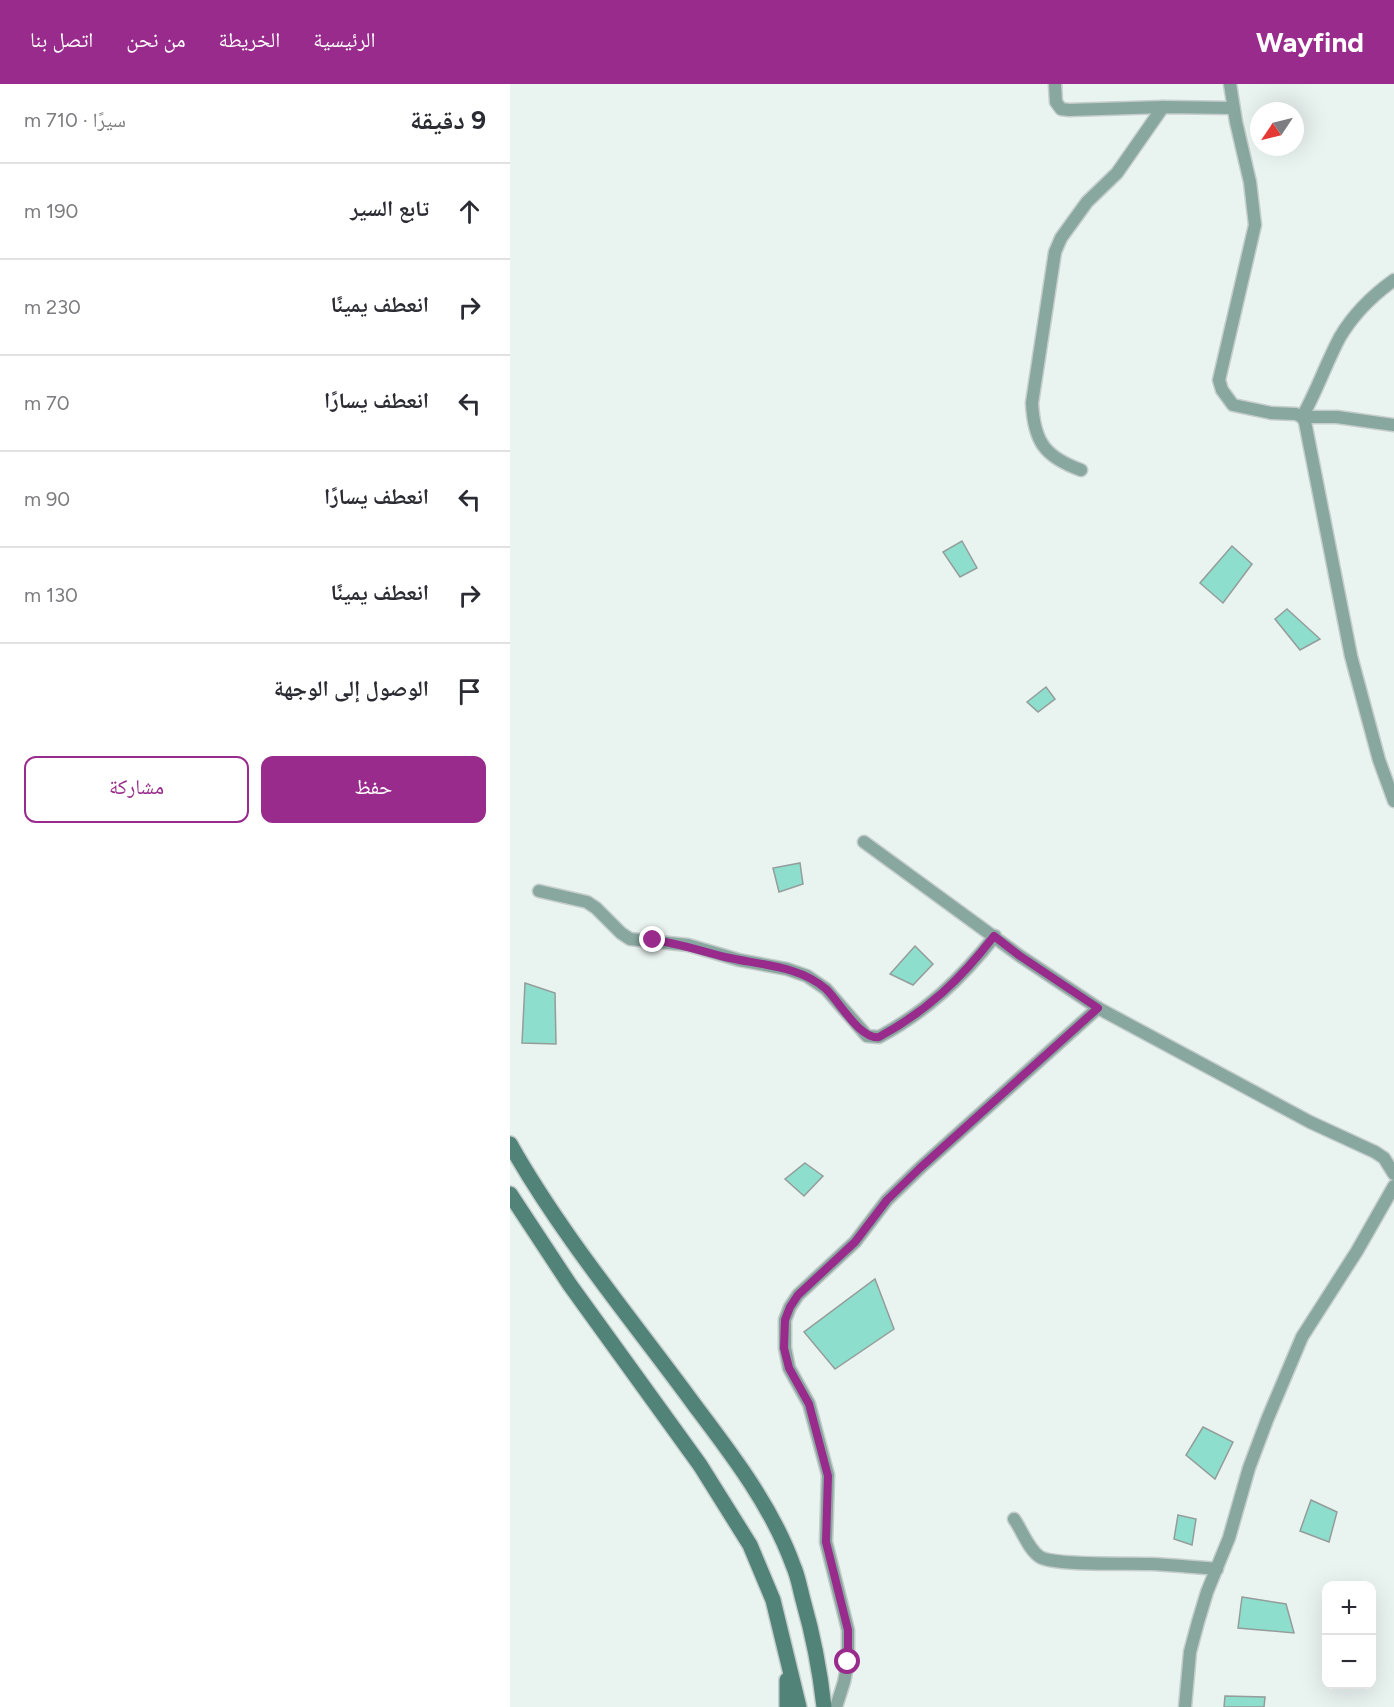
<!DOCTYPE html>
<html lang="ar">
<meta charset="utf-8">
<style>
body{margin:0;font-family:Figtree,"Noto Naskh Arabic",sans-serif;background:#f7f7f7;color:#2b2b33;direction:rtl}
.controls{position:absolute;right:18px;bottom:18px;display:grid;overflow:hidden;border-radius:12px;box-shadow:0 6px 24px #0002}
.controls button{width:54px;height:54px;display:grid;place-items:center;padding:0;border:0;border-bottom:2px solid #e1e1e2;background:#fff;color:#2b2b33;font:30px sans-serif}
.compass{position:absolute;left:740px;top:18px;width:54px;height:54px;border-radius:50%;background:#fff;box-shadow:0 6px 24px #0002;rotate:235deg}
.stop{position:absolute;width:18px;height:18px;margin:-14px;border:4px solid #982b8b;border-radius:50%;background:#fff}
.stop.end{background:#982b8b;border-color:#fff;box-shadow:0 2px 6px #0008}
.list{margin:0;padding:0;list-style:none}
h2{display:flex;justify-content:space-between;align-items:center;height:78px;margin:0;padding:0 24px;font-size:26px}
h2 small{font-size:20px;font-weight:400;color:#7c7c81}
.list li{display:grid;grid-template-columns:39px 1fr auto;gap:18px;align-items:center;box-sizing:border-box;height:96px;padding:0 24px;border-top:2px solid #e1e1e2}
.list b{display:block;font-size:22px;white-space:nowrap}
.list em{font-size:20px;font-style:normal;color:#7c7c81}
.actions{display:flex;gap:12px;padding:18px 24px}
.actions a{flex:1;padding:14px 0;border:2px solid #982b8b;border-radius:12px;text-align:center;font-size:21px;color:#982b8b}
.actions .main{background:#982b8b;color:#fff}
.icon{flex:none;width:33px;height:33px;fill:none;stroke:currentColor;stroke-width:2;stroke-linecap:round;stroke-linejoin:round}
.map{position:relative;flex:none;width:884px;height:1623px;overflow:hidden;direction:ltr}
header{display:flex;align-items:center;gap:36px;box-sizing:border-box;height:84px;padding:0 30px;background:#982b8b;color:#fff}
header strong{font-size:28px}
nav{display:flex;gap:33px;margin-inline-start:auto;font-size:21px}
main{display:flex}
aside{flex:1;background:#fff}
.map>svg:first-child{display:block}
.building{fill:#8edecd;stroke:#949d9a;stroke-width:1.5}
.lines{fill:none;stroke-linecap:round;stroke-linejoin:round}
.minor-casing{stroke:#c6cecc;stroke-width:15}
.secondary-casing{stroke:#c6cecc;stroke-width:18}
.minor{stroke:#87a79f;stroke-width:12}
.secondary{stroke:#528379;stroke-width:15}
.route{stroke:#982b8b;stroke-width:8}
</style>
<header>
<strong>Wayfind</strong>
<nav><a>الرئيسية</a><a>الخريطة</a><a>من نحن</a><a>اتصل بنا</a></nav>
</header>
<main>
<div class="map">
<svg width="884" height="1623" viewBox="0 0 884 1623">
<rect width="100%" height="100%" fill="#e9f3f0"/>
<!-- building -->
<g class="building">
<path d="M452,457l15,27 -17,9 -17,-25z"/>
<path d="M722,462l20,18 -29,39 -23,-20z"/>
<path d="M777,525l33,30 -20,11 -25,-31z"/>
<path d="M536,603l9,12 -17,13 -11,-10z"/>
<path d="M290,779l3,21 -24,8 -6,-24z"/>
<path d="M405,862l18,18 -20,21 -23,-11z"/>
<path d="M15,899l30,10 1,51 -34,-1z"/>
<path d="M295,1079l18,13 -19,20 -19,-17z"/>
<path d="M365,1195l19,50 -59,40 -31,-37z"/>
<path d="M693,1343l30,15 -18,37 -29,-24z"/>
<path d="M801,1416l26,12 -8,30 -29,-11z"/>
<path d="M668,1431l18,4 -4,26 -18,-6z"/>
<path d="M732,1513l44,7 8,29 -56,-5z"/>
<path d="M715,1612l40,1 -1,10h-40z"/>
</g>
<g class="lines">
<defs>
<g id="minor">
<path d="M545,0l1,18 5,7 8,1 94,-3 70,1"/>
<path d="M720,0l6,38 14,60 5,43 -36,155 3,10 11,15 38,8 25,1 6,3 3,5 46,234 28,104 15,41"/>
<path d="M792,333c15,-26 24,-54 38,-80 13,-22 33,-42 54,-57"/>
<path d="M792,333h35l57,8"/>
<path d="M571,386c-36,-13 -47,-28 -49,-67l23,-151 6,-14 26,-36 30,-29 46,-66"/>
<path d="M354,758l156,114 78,52 212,114 65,30 9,6 10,16"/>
<path d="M29,807l48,11 9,6 25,25 9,6 58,6 51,15 48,9 20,7 19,13 41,47 12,1c48,-26 82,-58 116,-101"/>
<path d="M504,1435c8,11 14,30 26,38 15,9 89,6 111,7 22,1 44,3 66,5"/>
<path d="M326,1623l8,-25 4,-20v-32l-22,-88 2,-67 -19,-71 -20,-36 -4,-20v-28l5,-13 8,-12 57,-53 32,-42 33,-32 178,-160"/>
<path d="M675,1623l5,-55 8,-30 9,-30 22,-54 20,-70 18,-48 35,-83 55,-86 37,-65"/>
</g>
<g id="secondary">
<path d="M0,1060c51,91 124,178 186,263 37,49 76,100 97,158 5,11 7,24 10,35 10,35 17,71 21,107"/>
<path d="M0,1110l60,91 130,180 50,80 23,55 26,107"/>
<path d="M277,1596v27"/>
</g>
</defs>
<!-- minor casing -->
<use href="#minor" class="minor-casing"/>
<!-- secondary casing -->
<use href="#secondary" class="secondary-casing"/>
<!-- minor -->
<use href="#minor" class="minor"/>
<!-- secondary -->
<use href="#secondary" class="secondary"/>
</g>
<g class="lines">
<!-- route -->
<path class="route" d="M143,856c25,3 47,11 72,17 34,8 73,8 101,32 13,12 34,51 53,48 48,-26 82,-58 115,-101l26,20 78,52 -178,160 -33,32 -32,42 -57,53 -8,12 -5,13 -1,28 5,20 20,36 19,72 -2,66 22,88v32"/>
</g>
</svg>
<div class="controls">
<button>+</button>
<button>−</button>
</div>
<svg class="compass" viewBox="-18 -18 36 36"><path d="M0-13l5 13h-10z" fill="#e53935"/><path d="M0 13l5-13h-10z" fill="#7c7c81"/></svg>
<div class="stop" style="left:338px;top:1578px"></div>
<div class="stop end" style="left:143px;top:856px"></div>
</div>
<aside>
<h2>9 دقيقة<small>سيرًا · 710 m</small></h2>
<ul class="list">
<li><svg class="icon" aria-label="ahead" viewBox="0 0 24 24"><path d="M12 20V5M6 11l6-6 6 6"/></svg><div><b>تابع السير</b></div><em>190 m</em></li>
<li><svg class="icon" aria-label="right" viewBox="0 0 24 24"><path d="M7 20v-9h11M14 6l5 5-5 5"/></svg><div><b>انعطف يمينًا</b></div><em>230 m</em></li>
<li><svg class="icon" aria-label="left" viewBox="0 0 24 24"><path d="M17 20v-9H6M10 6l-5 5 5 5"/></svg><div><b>انعطف يسارًا</b></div><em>70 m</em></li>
<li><svg class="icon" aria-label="left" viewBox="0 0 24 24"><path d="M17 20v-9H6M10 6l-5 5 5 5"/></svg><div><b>انعطف يسارًا</b></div><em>90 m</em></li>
<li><svg class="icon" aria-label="right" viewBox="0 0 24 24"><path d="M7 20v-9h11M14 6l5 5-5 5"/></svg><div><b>انعطف يمينًا</b></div><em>130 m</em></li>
<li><svg class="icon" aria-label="arrive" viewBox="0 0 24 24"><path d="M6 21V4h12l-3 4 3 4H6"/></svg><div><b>الوصول إلى الوجهة</b></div></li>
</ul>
<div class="actions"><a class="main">حفظ</a><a>مشاركة</a></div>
</aside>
</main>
